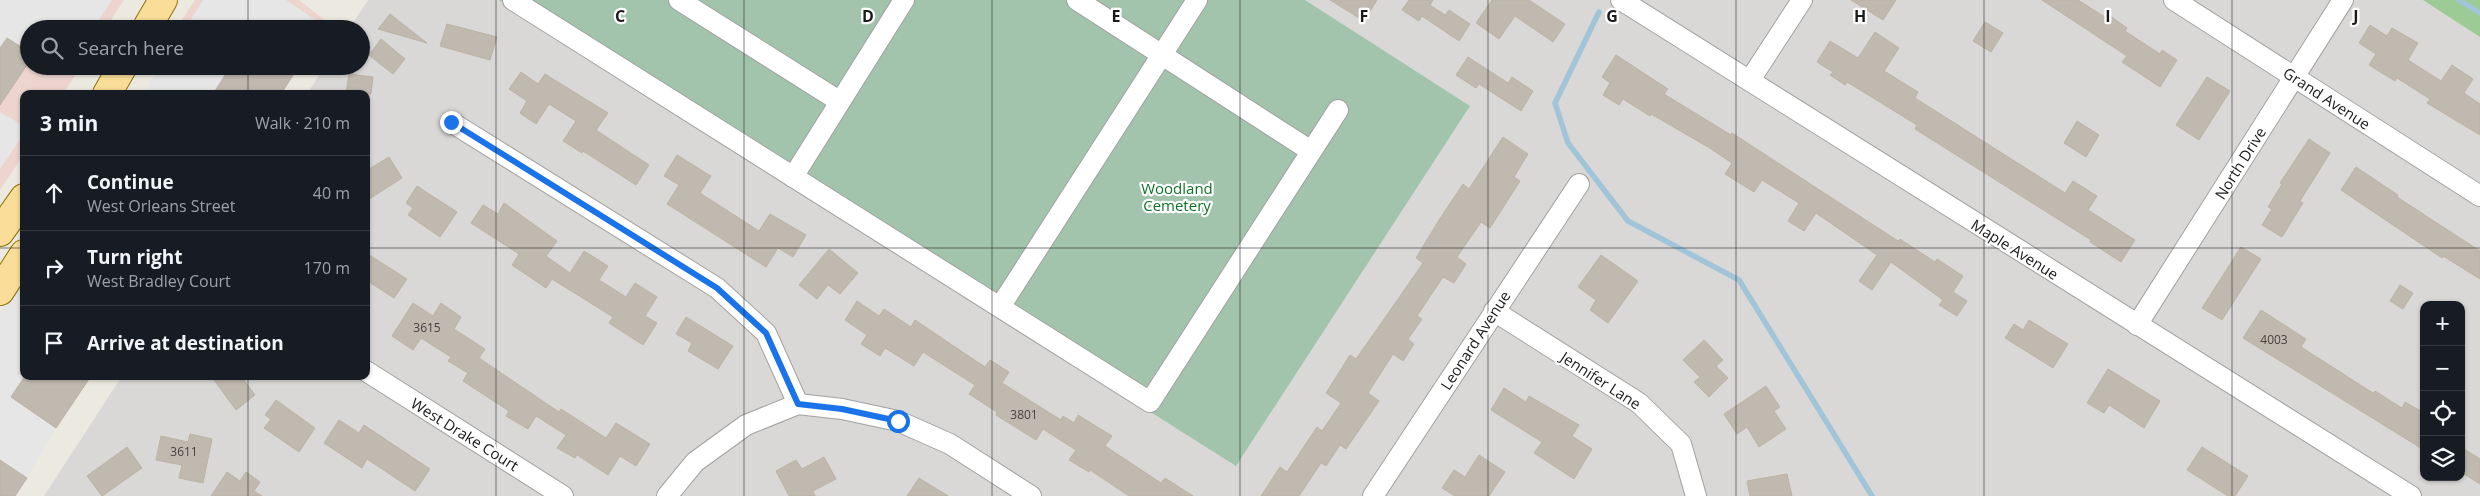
<!DOCTYPE html>
<meta charset="utf-8">
<style>
body{margin:0;font-family:"Open Sans",sans-serif;background:#20242c;color:#f1f3f6}
.controls{position:absolute;right:15px;bottom:15px;display:grid;overflow:hidden;border-radius:10px;box-shadow:0 1px 4px #0004}
.controls button{width:45px;height:45px;display:grid;place-items:center;padding:0;border:0;border-bottom:1px solid #363941;background:#171b24;color:#f1f3f6;font:25px sans-serif}
.stop{position:absolute;width:15px;height:15px;margin:-11px;border:4px solid #1a73e8;border-radius:50%;background:#fff}
.stop.end{background:#1a73e8;border-color:#fff;box-shadow:0 1px 5px #0008}
.list{margin:0;padding:0;list-style:none}
h2{display:flex;justify-content:space-between;align-items:center;height:65px;margin:0;padding:0 20px;font-size:21px}
h2 small{font-size:16px;font-weight:400;color:#9ea1a6}
.list li{display:grid;grid-template-columns:32px 1fr auto;gap:15px;align-items:center;box-sizing:border-box;height:75px;padding:0 20px;border-top:1px solid #363941}
.list b{display:block;font-size:19px;white-space:nowrap}
.list p{margin:0;font-size:16px;white-space:nowrap;color:#9ea1a6}
.list em{font-size:16px;font-style:normal;color:#9ea1a6}
.icon{flex:none;width:28px;height:28px;fill:none;stroke:currentColor;stroke-width:2;stroke-linecap:round;stroke-linejoin:round}
.map{position:relative;flex:none;width:2480px;height:496px;overflow:hidden}
.search{position:absolute;background:#171b24;box-shadow:0 1px 4px #0004;left:20px;top:20px;width:350px;height:55px;display:flex;align-items:center;gap:12px;box-sizing:border-box;padding:0 18px;border-radius:28px;color:#9ea1a6;font-size:19px}
.panel{position:absolute;background:#171b24;box-shadow:0 1px 4px #0004;left:20px;top:90px;width:350px;height:290px;border-radius:10px}
.map>svg:first-child{display:block}
.residential{fill:#d9d8d7;fill-rule:evenodd}
.commercial{fill:#edd4cf}
.forest{fill:#9dcb95}
.cemetery{fill:#a2c4ac}
.parking{fill:#e6e6e6}
.lines{fill:none;stroke-linecap:round;stroke-linejoin:round}
.stream{stroke:#a1c4d9;stroke-width:5.5}
.building{fill:#c0b9b0;stroke:#bdb2a3}
.minor-casing{stroke:#a1a1a1;stroke-width:22}
.primary-casing{stroke:#8d7404;stroke-width:30}
.minor{stroke:#fff;stroke-width:20}
.primary{stroke:#f9dd98;stroke-width:28}
.route{stroke:#1a73e8;stroke-width:6}
.grid{fill:none;stroke:#1a1a1a;stroke-width:1;stroke-opacity:0.55}
.labels{text-anchor:middle;dominant-baseline:central;stroke-width:4.5;stroke-linejoin:round;paint-order:stroke}
.number-label{font-size:12px;fill:#444240}
.street-label{font-size:15px;fill:#1a1a1a;stroke:#fff}
.park-label{font-size:15px;fill:#0e7325;stroke:#fff}
.grid-label{font-size:16px;text-anchor:middle;font-weight:bold;fill:#1a1a1a;stroke:#fff;stroke-width:4.5;stroke-linejoin:round;paint-order:stroke}
</style>
<div class="map">
<svg width="2480" height="496" viewBox="0 0 2480 496">
<rect width="100%" height="100%" fill="#eceae0"/>
<!-- residential -->
<path class="residential" d="M368,0h131l737,465 233,-358 -164,-107h1175v496h-2436l78,-120h244v-282h-59l18,-28h36v-37h-12zM2424,305h37v172h-37z"/>
<!-- commercial -->
<g class="commercial">
<path d="M0,0h124l-19,29h-76v37h52l-18,28h-39v60l-24,36z"/>
<path d="M195,0h104l35,27 -158,2z"/>
</g>
<!-- forest -->
<path class="forest" d="M2423,0h57v37z"/>
<!-- cemetery -->
<path class="cemetery" d="M499,0h806l165,106 -234,360z"/>
<!-- parking -->
<g class="parking">
<path d="M0,0h112l-19,29h-64v23l-29,-4z"/>
<path d="M203,0h83l37,25 -2,4h-136z"/>
<path d="M160,66h71l-18,28h-70z"/>
<path d="M0,112l24,14v8l-24,35z"/>
<path d="M24,277l1,99 -13,21 44,31 -29,50 -27,-18v-147z"/>
</g>
<g class="lines">
<!-- stream -->
<g class="stream">
<path d="M2459,0l21,13"/>
<path d="M1599,12l-44,91 13,40 60,78 111,59 133,216"/>
</g>
</g>
<!-- building -->
<g class="building">
<path d="M1330,0h47l-13,21z"/>
<path d="M1409,0h24l-3,5 15,10 4,-5 21,14 -11,17 -37,-25 -3,5 -17,-11z"/>
<path d="M1492,0h37l36,24 -12,18 -38,-26 -16,23 -23,-16z"/>
<path d="M1851,0h45l-13,20z"/>
<path d="M2042,0h36l30,19 2,-3 17,12 -2,3 35,23 2,-4 15,10 -17,27 -38,-25 5,-6z"/>
<path d="M390,14l37,29 -49,-14z"/>
<path d="M1985,22l18,11 -12,19 -18,-11z"/>
<path d="M447,24l50,13 -7,23 -50,-14z"/>
<path d="M2370,25l17,11 5,-8 26,15 -10,17 33,21 11,-16 21,14 -9,14 16,11v31l-53,-32 3,-4 -33,-21 -2,3 -26,-16 7,-11 -17,-11z"/>
<path d="M1875,32l24,16 -15,23 34,21 -3,6 150,95 8,-12 24,15 -9,14 47,30 -14,22 -31,-20 1,-2 -176,-111 2,-4 -70,-43 -2,3 -15,-10 3,-3 -16,-10 13,-21 28,17z"/>
<path d="M7,38l22,14v10l-29,43v-57z"/>
<path d="M381,39l24,20 -12,15 -24,-19z"/>
<path d="M1616,55l52,34 -4,5 67,41 1,-2 166,108 2,-2 35,23 2,-3 26,17 -10,16 14,9 -10,15 -18,-11 4,-5 -52,-38 -19,28 -13,-9 18,-26 -61,-42 -12,18 -16,-10 11,-18 -37,-23 -8,12 -29,-18 7,-11 -24,-16 -57,-33 -1,2 -27,-17 -4,6 -16,-10 7,-12 -8,-6z"/>
<path d="M1468,57l40,26 4,-6 21,14 -12,20 -42,-27 -3,4 -20,-13z"/>
<path d="M231,66h68l-18,28h-68z"/>
<path d="M521,72l17,12 7,-10 63,39 -12,17 53,35 -13,20 -53,-34 -1,2 -19,-12 13,-20 -27,-17 -13,20 -16,-11 7,-12 -18,-12z"/>
<path d="M349,74l24,3 -2,17h-25z"/>
<path d="M2207,77l23,14 -31,49 -23,-15z"/>
<path d="M2077,121l22,14 -13,22 -22,-14z"/>
<path d="M1503,137l25,17 -14,23 6,4 -30,47 -9,-6 -24,35 9,7 -12,19 -11,-6 -26,39 5,3 -14,20 6,5 -11,17 -10,-7 -25,39 11,8 -13,19 -20,29 -6,-4 -14,21 -5,-3 -22,33h-38l19,-29 7,5 30,-45 5,4 19,-28 -15,-10 24,-38 6,4 40,-57 27,-39 -7,-5 23,-38 24,-36 6,5z"/>
<path d="M2309,139l21,14 -30,48 3,2 -21,34 -20,-12 10,-16 -4,-2 14,-23 -2,-1z"/>
<path d="M677,155l34,21 -11,17 59,38 11,-17 36,21 -13,22 -15,-9 -12,19 -99,-63 12,-19 -15,-9z"/>
<path d="M389,157l13,21 -36,23v-30z"/>
<path d="M2356,167l42,28 -1,2 83,54v28l-37,-23 -1,2 -101,-68z"/>
<path d="M417,186l40,26 -17,25 -32,-22 5,-7 -7,-5z"/>
<path d="M504,203l53,38 -11,15 24,17 14,-22 24,15 -9,14 27,17 9,-14 22,14 -12,19 12,7 -14,22 -34,-22 4,-6 -61,-38 -6,9 -34,-23 7,-11 -48,-31 12,-18 15,9z"/>
<path d="M2241,247l20,12 -39,61 -20,-12z"/>
<path d="M829,249l29,24 -18,21 -12,-9 -11,14 -18,-14z"/>
<path d="M366,253l41,26 -13,19 -28,-18z"/>
<path d="M1601,255l37,26 -30,42 -18,-13 6,-10 -18,-13z"/>
<path d="M2400,285l13,8 -10,16 -13,-8z"/>
<path d="M857,301l22,15 5,-7 27,18 4,-7 70,47 5,-7 19,12 -7,11 59,37 2,-4 11,7 4,-8 34,21 -7,10 56,37 4,-5 28,18h-64l-39,-26 -1,2 -20,-12 7,-10 -33,-21 -7,11 -40,-25 1,-3 -28,-18 6,-9 -52,-33 -9,14 -29,-18 -5,8 -19,-12 6,-9 -22,-15z"/>
<path d="M413,303l20,13 8,-13 20,14 -7,12 31,20 -6,9 80,54 2,-3 45,29 10,-15 34,21 -14,22 -16,-10 -12,19 -31,-20 -2,3 -18,-10 9,-13 -30,-19 -8,13 -22,-13 3,-5 -46,-30 5,-8 -20,-12 3,-4 -30,-19 -8,12 -21,-14z"/>
<path d="M2261,310l45,29 -5,8 72,46 2,-2 27,17 3,-6 19,11v37l-181,-112z"/>
<path d="M686,317l47,29 -15,23 -30,-18 4,-8 -16,-9z"/>
<path d="M2029,320l39,24 -15,24 -48,-30 9,-14 9,6z"/>
<path d="M1704,340l19,20 -7,6 12,12 -19,19 -15,-15 6,-5 -17,-17z"/>
<path d="M2108,369l52,32 -16,27 -35,-23 -5,8 -17,-10z"/>
<path d="M25,376h66l-35,52 -45,-31z"/>
<path d="M211,376h30l14,19 -19,15z"/>
<path d="M1766,386l14,21 -6,4 12,18 -27,18 -12,-20 -10,7 -13,-20z"/>
<path d="M1504,388l22,14 3,-6 50,29 -7,11 20,13 -18,30 -40,-26 8,-11 -51,-32z"/>
<path d="M276,400l39,28 -16,24 -35,-24 7,-9 -6,-4z"/>
<path d="M339,420l20,13 5,-8 66,44 -15,22 -48,-32 -5,9 -38,-25z"/>
<path d="M190,434l22,5 -9,44 -24,-5 3,-13 -26,-5 5,-24 27,6z"/>
<path d="M127,447l15,21 -40,28 -15,-20z"/>
<path d="M2202,447l46,29 -13,20h-7l-41,-26z"/>
<path d="M2461,447l19,12v25l-19,-12z"/>
<path d="M1479,455l26,17 -16,24h-34l-13,-8 12,-18 11,7z"/>
<path d="M824,457l12,22 -23,12 2,5h-26l-13,-25 20,-11 6,9z"/>
<path d="M0,460l27,18 -12,18h-15z"/>
<path d="M227,472l13,9 6,-9 14,10 -6,9 8,5h-51z"/>
<path d="M1787,474l5,22h-42l-3,-15z"/>
<path d="M919,478l29,18h-41z"/>
</g>
<g class="lines">
<defs>
<g id="minor">
<path d="M513,0l637,402 188,-292"/>
<path d="M679,0l160,101"/>
<path d="M1077,0l234,151"/>
<path d="M1621,0l790,496"/>
<path d="M2174,0l306,196"/>
<path d="M1750,80l52,-80"/>
<path d="M451,122l266,166 49,45 32,71"/>
<path d="M793,177l111,-177"/>
<path d="M1000,307l197,-307"/>
<path d="M1494,311l145,92 42,41 15,52"/>
<path d="M2137,325l206,-325"/>
<path d="M366,371l197,125"/>
<path d="M667,496l28,-34 51,-37 52,-21 44,5 56,12 52,23 81,52"/>
<path d="M1373,496l206,-312"/>
</g>
<g id="primary">
<path d="M146,29l17,-29"/>
<path d="M107,94l16,-28"/>
<path d="M0,232l24,-34"/>
<path d="M0,291l24,-37"/>
</g>
</defs>
<!-- minor casing -->
<use href="#minor" class="minor-casing"/>
<!-- primary casing -->
<use href="#primary" class="primary-casing"/>
<!-- minor -->
<use href="#minor" class="minor"/>
<!-- primary -->
<use href="#primary" class="primary"/>
</g>
<g class="lines">
<!-- route -->
<path class="route" d="M451,122l266,166 49,45 32,71 44,5 56,12"/>
</g>
<!-- grid -->
<path class="grid" d="M248,0v29M496,0v496M744,0v496M992,0v496M1240,0v496M1488,0v496M1736,0v496M1984,0v496M2232,0v496M248,66v28M0,248h24M366,248h2114M248,376v120"/>
<g class="labels">
<!-- number labels -->
<g class="number-label">
<text x="427" y="327">3615</text>
<text x="2274" y="339">4003</text>
<text x="1024" y="414">3801</text>
<text x="184" y="451">3611</text>
</g>
<!-- street labels -->
<g class="street-label">
<text transform="translate(2327 98) rotate(33)">Grand Avenue</text>
<text transform="translate(2240 163) rotate(-58)">North Drive</text>
<text transform="translate(2015 249) rotate(32)">Maple Avenue</text>
<text transform="translate(1475 340) rotate(-57)">Leonard Avenue</text>
<text transform="translate(1601 380) rotate(33)">Jennifer Lane</text>
<text transform="translate(465 434) rotate(32)">West Drake Court</text>
</g>
<!-- park labels -->
<g class="park-label">
<text x="1177" y="188">Woodland<tspan x="1177" dy="17">Cemetery</tspan></text>
</g>
</g>
<g class="grid-label">
<text x="620" y="22">C</text>
<text x="868" y="22">D</text>
<text x="1116" y="22">E</text>
<text x="1364" y="22">F</text>
<text x="1612" y="22">G</text>
<text x="1860" y="22">H</text>
<text x="2108" y="22">I</text>
<text x="2356" y="22">J</text>
</g>
</svg>
<div class="controls">
<button>+</button>
<button>−</button>
<button><svg class="icon" aria-label="locate" viewBox="0 0 24 24"><circle cx="12" cy="12" r="6"/><path d="M12 2v4M12 18v4M2 12h4M18 12h4"/></svg></button>
<button><svg class="icon" aria-label="layers" viewBox="0 0 24 24"><path d="M12 4l9 5-9 5-9-5zM3 14l9 5 9-5"/></svg></button>
</div>
<div class="stop" style="left:898px;top:421px"></div>
<div class="stop end" style="left:451px;top:122px"></div>
<div class="search"><svg class="icon" aria-label="search" viewBox="0 0 24 24"><circle cx="10" cy="10" r="6"/><path d="M15 15l6 6"/></svg>Search here</div>
<section class="panel">
<h2>3 min<small>Walk · 210 m</small></h2>
<ul class="list">
<li><svg class="icon" aria-label="ahead" viewBox="0 0 24 24"><path d="M12 20V5M6 11l6-6 6 6"/></svg><div><b>Continue</b><p>West Orleans Street</p></div><em>40 m</em></li>
<li><svg class="icon" aria-label="right" viewBox="0 0 24 24"><path d="M7 20v-9h11M14 6l5 5-5 5"/></svg><div><b>Turn right</b><p>West Bradley Court</p></div><em>170 m</em></li>
<li><svg class="icon" aria-label="arrive" viewBox="0 0 24 24"><path d="M6 21V4h12l-3 4 3 4H6"/></svg><div><b>Arrive at destination</b></div></li>
</ul>
</section>
</div>
